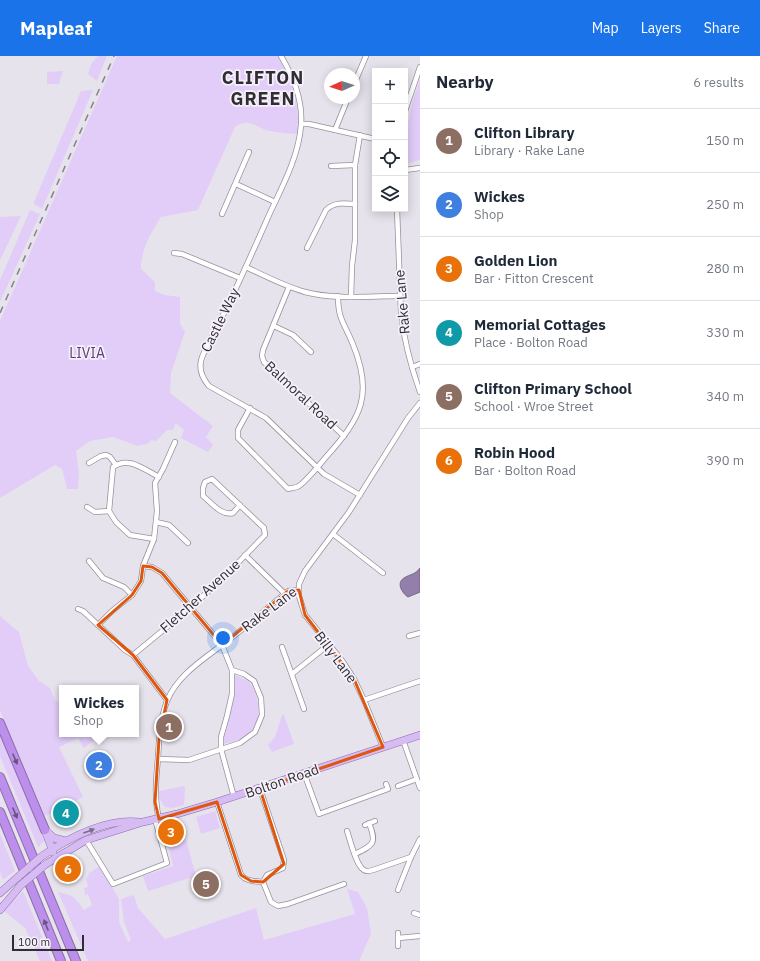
<!DOCTYPE html>
<meta charset="utf-8">
<style>
body{margin:0;font-family:"IBM Plex Sans",sans-serif;background:#f6f6f7;color:#1f2937}
.controls{position:absolute;right:12px;top:12px;display:grid;overflow:hidden;border-radius:0px;box-shadow:0 2px 10px #0003}
.controls button{width:36px;height:36px;display:grid;place-items:center;padding:0;border:0;border-bottom:1px solid #e0e1e3;background:#fff;color:#1f2937;font:20px sans-serif}
.compass{position:absolute;left:324px;top:12px;width:36px;height:36px;border-radius:50%;background:#fff;box-shadow:0 2px 10px #0003;rotate:267deg}
.scale{position:absolute;left:12px;bottom:10px;width:72px;box-sizing:border-box;padding-left:4px;border:2px solid #302e32;border-top:0;font-size:11px;line-height:14px;white-space:nowrap;color:#302e32;-webkit-text-stroke:3px #f5f0fa;paint-order:stroke}
.you{position:absolute;left:223px;top:582px;width:14px;height:14px;margin:-10px;border:3px solid #fff;border-radius:50%;background:#1a73e8;box-shadow:0 0 0 6px #1a73e833}
.badge{display:grid;place-items:center;width:26px;height:26px;border-radius:50%;background:#1a73e8;color:#fff;font-size:13px;font-weight:700}
.pin{position:absolute;translate:-50% -50%;border:2px solid #fff;box-shadow:0 1px 4px #0006}
.popup{position:absolute;left:59px;top:629px;width:80px;height:52px;box-sizing:border-box;display:grid;place-content:center;border-radius:0px;background:#fff;filter:drop-shadow(0 1px 3px #0005);font-size:13px;white-space:nowrap;color:#747a83}
.popup b{font-size:15px;color:#1f2937}
.popup::after{content:'';position:absolute;left:50%;top:100%;margin-left:-8px;border:8px solid transparent;border-top-color:#fff}
.list{margin:0;padding:0;list-style:none}
h2{display:flex;justify-content:space-between;align-items:center;height:52px;margin:0;padding:0 16px;font-size:17px}
h2 small{font-size:13px;font-weight:400;color:#747a83}
.list li{display:grid;grid-template-columns:26px 1fr auto;gap:12px;align-items:center;box-sizing:border-box;height:64px;padding:0 16px;border-top:1px solid #e0e1e3}
.list b{display:block;font-size:15px;white-space:nowrap}
.list p{margin:0;font-size:13px;white-space:nowrap;color:#747a83}
.list em{font-size:13px;font-style:normal;color:#747a83}
.icon{flex:none;width:22px;height:22px;fill:none;stroke:currentColor;stroke-width:2;stroke-linecap:round;stroke-linejoin:round}
.map{position:relative;flex:none;width:420px;height:905px;overflow:hidden}
header{display:flex;align-items:center;gap:24px;box-sizing:border-box;height:56px;padding:0 20px;background:#1a73e8;color:#fff}
header strong{font-size:19px}
nav{display:flex;gap:22px;margin-inline-start:auto;font-size:14px}
main{display:flex}
aside{flex:1;background:#fff}
.map>svg:first-child{display:block}
.green{fill:#e2cdf9}
.water{fill:#937faa;stroke:#756786}
.lines{fill:none;stroke-linecap:round;stroke-linejoin:round}
.street-casing{stroke:#96919b;stroke-width:6}
.primary-casing{stroke:#8c6dab;stroke-width:8}
.highway-casing{stroke:#8c6dab;stroke-width:10}
.street{stroke:#fff;stroke-width:4.5}
.primary{stroke:#d7bcf4;stroke-width:7}
.highway{stroke:#bd8fec;stroke-width:8}
.rail{stroke:#858289;stroke-width:1.5;stroke-dasharray:7 7;stroke-linecap:butt}
.primary-bridge-casing{stroke:#8c6dab;stroke-width:8;stroke-linecap:butt}
.primary-bridge{stroke:#d7bcf4;stroke-width:7}
.oneway{fill:#68557c}
.oneway2{fill:#7b6e89}
.marked{fill:none;stroke:#df570e;stroke-width:3;stroke-linejoin:round}
.labels{text-anchor:middle;dominant-baseline:central;stroke-width:3.5;stroke-linejoin:round;paint-order:stroke}
.street-label{font-size:14px;fill:#302e32;stroke:#f5f0fa}
.park-label{font-size:14px;fill:#5c3e78;stroke:#f5f0fa}
.district-label{font-size:18px;font-weight:bold;letter-spacing:1px;fill:#302e32;stroke:#f5f0fa}
</style>
<header>
<strong>Mapleaf</strong>
<nav><a>Map</a><a>Layers</a><a>Share</a></nav>
</header>
<main>
<div class="map">
<svg width="420" height="905" viewBox="0 0 420 905">
<rect width="100%" height="100%" fill="#e7e3ed"/>
<!-- green -->
<g class="green">
<path d="M98,0h9l-10,25 -9,-7 3,-10z"/>
<path d="M117,0h161c14,24 23,50 19,78 -8,-1 -17,-1 -26,-3 -14,-2 -21,-15 -36,-4l-37,83 -37,7c-10,16 -20,32 -20,52l14,13v9l10,4 15,2v27l5,8 -14,41 -1,20 43,33 -7,11 7,8 -5,7 -27,-14 3,-8 -8,-7 -3,7h-6l-11,11 -5,-1 -2,3 -11,3 -25,-9 -23,4 -14,10 3,23 -1,15h-11l-5,-20 -7,-4 -55,33v-177z"/>
<path d="M63,15l-4,13h-12v-12z"/>
<path d="M420,23v81l-11,3 -2,3 -2,-2v-27l8,-37z"/>
<path d="M93,34l-51,119 -8,-5v-2l47,-111z"/>
<path d="M30,154l10,4 -40,88v-22z"/>
<path d="M21,160l-19,40 -2,4v-43z"/>
<path d="M0,560l19,16 9,34 11,15 11,7 5,12 7,3v31h35l1,3 -14,11 -6,-10 -19,9 24,50 -38,19 -45,-106z"/>
<path d="M234,618c4,3 12,5 16,9 9,11 12,36 3,47 -7,9 -21,12 -31,14 7,-24 11,-45 12,-70z"/>
<path d="M282,659h2l10,29 -22,8 -4,-7 7,-8z"/>
<path d="M0,676l46,108 -8,7 -38,-91z"/>
<path d="M184,730l1,2 -1,17 -11,3 -8,-1 -6,-9v-7z"/>
<path d="M215,755l5,17 -19,6 -5,-17z"/>
<path d="M0,778l15,37 -12,9 -3,-8z"/>
<path d="M186,783l10,37 -48,15 -5,-15 30,-10 -5,-21z"/>
<path d="M100,810l19,33v23l9,20 3,-2 -7,-18 -3,-23 13,-4 4,13 27,31 91,-31 8,32 91,-26 -8,-25 11,3 9,16 4,26 -12,27h-271l-30,-69c15,3 17,5 26,18l8,-5 -4,-11 -3,1 -1,-7 4,-1 -2,-9 3,-2 -1,-2z"/>
<path d="M23,835l29,70h-12l-15,-33 -22,-18z"/>
</g>
<!-- water -->
<path class="water" d="M420,512v24l-12,5c-6,-4 -12,-14 -4,-19 6,-4 11,-3 16,-10z"/>
<g class="lines">
<defs>
<g id="street">
<path d="M281,0c12,20 22,44 20,69 -2,31 -19,62 -32,90 -14,32 -28,63 -43,94 -6,12 -12,24 -18,35 -2,6 -6,11 -7,17 -2,9 2,18 8,25l57,32 58,56 36,21"/>
<path d="M354,28l12,-28"/>
<path d="M405,55l15,-44"/>
<path d="M301,68h8l66,15"/>
<path d="M335,74l13,-32"/>
<path d="M331,110l24,-1"/>
<path d="M405,114l15,-2"/>
<path d="M236,128l39,18"/>
<path d="M397,153l4,104c3,27 10,54 19,79"/>
<path d="M222,158l27,-62"/>
<path d="M307,192l19,-38c8,-8 18,-7 29,-6"/>
<path d="M174,197l8,1 58,24"/>
<path d="M246,211c19,9 38,19 59,25 30,8 64,4 95,4"/>
<path d="M289,231l-26,63 -1,6 2,6 80,74"/>
<path d="M351,241l1,-31 3,-26v-75l5,-30"/>
<path d="M274,270l19,9 18,17"/>
<path d="M412,311l8,-3"/>
<path d="M250,352l-12,22v8l50,51c2,-1 6,-1 9,-2 6,-2 24,-24 29,-30 36,-40 48,-63 26,-115 -8,-19 -14,-23 -14,-46"/>
<path d="M89,407l12,-7 5,-1 4,2 6,8"/>
<path d="M87,451l8,5 14,-1"/>
<path d="M156,466l13,3 19,18"/>
<path d="M333,478l50,39"/>
<path d="M154,483l-24,-4 -14,-13 -7,-11 4,-44c16,-11 30,2 46,10"/>
<path d="M245,499l40,39"/>
<path d="M89,505l14,17 21,9 8,8"/>
<path d="M143,510l9,1 10,6 60,72 10,25v24l-5,22 -6,21v12l13,48"/>
<path d="M78,553l5,2 42,39 8,5 34,45"/>
<path d="M98,569l14,-14 20,-16 9,-14 2,-15 11,-27 3,-28 -2,-28 8,-14 12,-27"/>
<path d="M409,580l11,-3"/>
<path d="M282,591l22,62"/>
<path d="M133,599l57,-47 37,-34 38,-39 -1,-7 -52,-49 -7,3 -2,6v8c9,7 18,20 30,17l7,-8"/>
<path d="M292,618l36,-29"/>
<path d="M364,644l56,-19"/>
<path d="M403,684l17,48"/>
<path d="M383,691l-19,-47 -10,-21 -11,-17 -38,-47 -6,-19v-12l6,-13 44,-59 59,-94 12,-15"/>
<path d="M158,703l31,1 51,-17 15,-11 7,-17 -1,-17 -7,-17 -10,-7 -12,-4"/>
<path d="M304,717l15,41 69,-25 -2,-5"/>
<path d="M398,730l19,-7"/>
<path d="M260,733l24,71 -1,8 -16,7 -4,7 8,20 7,4 10,-2 56,-20"/>
<path d="M217,746l24,73c6,7 14,6 22,7"/>
<path d="M159,763c-5,-21 -3,-40 -1,-61 1,-19 2,-39 9,-57 10,-25 34,-40 55,-56 23,-17 44,-36 66,-54l11,-1"/>
<path d="M365,769l10,-4"/>
<path d="M347,775c3,8 9,35 17,39 3,2 6,1 9,0l38,-13"/>
<path d="M86,784l27,44 54,-21 -12,-44"/>
<path d="M355,798c19,-9 22,-11 14,-31"/>
<path d="M398,834l13,-33 9,-18"/>
<path d="M414,857l6,2"/>
<path d="M398,877v13"/>
<path d="M398,882l22,-2"/>
</g>
<g id="primary">
<path d="M45,774l8,22"/>
<path d="M46,775l8,7 12,3"/>
<path d="M42,800c28,-19 64,-38 98,-34"/>
<path d="M46,808l40,-24 57,-18 34,-8 40,-12 203,-67"/>
<path d="M0,837l18,-16"/>
<path d="M0,854l21,-25"/>
</g>
<g id="highway">
<path d="M0,667l45,107"/>
<path d="M0,721l76,184"/>
<path d="M0,756l61,149"/>
</g>
</defs>
<!-- street casing -->
<use href="#street" class="street-casing"/>
<!-- primary casing -->
<use href="#primary" class="primary-casing"/>
<!-- highway casing -->
<use href="#highway" class="highway-casing"/>
<!-- street -->
<use href="#street" class="street"/>
<!-- primary -->
<use href="#primary" class="primary"/>
<!-- highway -->
<use href="#highway" class="highway"/>
<!-- rail -->
<path class="rail" d="M0,257l114,-257"/>
<defs>
<g id="primary-bridge">
<path d="M18,821l24,-21"/>
<path d="M21,829l25,-21"/>
</g>
</defs>
<!-- primary-bridge casing -->
<use href="#primary-bridge" class="primary-bridge-casing"/>
<!-- primary-bridge -->
<use href="#primary-bridge" class="primary-bridge"/>
</g>
<!-- one-way arrows -->
<defs><path id="oneway-solid" d="M-6-.8H1V-3.2L6.5 0L1 3.2V.8H-6Z"/></defs>
<g class="oneway">
<use href="#oneway-solid" transform="translate(15 703) rotate(67)"/>
<use href="#oneway-solid" transform="translate(15 757) rotate(67)"/>
<use href="#oneway-solid" transform="translate(46 869) rotate(-112)"/>
</g>
<use class="oneway2" href="#oneway-solid" transform="translate(89 775) rotate(-20)"/>
<!-- marked area -->
<path class="marked" d="M143,510l9,1 10,6 60,72 66,-54 11,-1 6,25 49,64 29,68 -123,42 24,75 -21,18 -12,-1 -10,-6 -24,-73 -58,17 -4,-17 4,-63 8,-39 -34,-45 -35,-30 34,-30 9,-14z"/>
<g class="labels">
<!-- street labels -->
<g class="street-label">
<text transform="translate(402 246) rotate(-95)">Rake Lane</text>
<text transform="translate(220 264) rotate(-64)">Castle Way</text>
<text transform="translate(301 339) rotate(43)">Balmoral Road</text>
<text transform="translate(200 540) rotate(-42)">Fletcher Avenue</text>
<text transform="translate(269 553) rotate(-37)">Rake Lane</text>
<text transform="translate(336 601) rotate(53)">Billy Lane</text>
<text transform="translate(282 725) rotate(-19)">Bolton Road</text>
</g>
<!-- park labels -->
<g class="park-label">
<text x="87" y="297">LIVIA</text>
</g>
<!-- district labels -->
<g class="district-label">
<text x="263" y="21">CLIFTON<tspan x="263" dy="21">GREEN</tspan></text>
</g>
</g>
</svg>
<div class="controls">
<button>+</button>
<button>−</button>
<button><svg class="icon" aria-label="locate" viewBox="0 0 24 24"><circle cx="12" cy="12" r="6"/><path d="M12 2v4M12 18v4M2 12h4M18 12h4"/></svg></button>
<button><svg class="icon" aria-label="layers" viewBox="0 0 24 24"><path d="M12 4l9 5-9 5-9-5zM3 14l9 5 9-5"/></svg></button>
</div>
<svg class="compass" viewBox="-18 -18 36 36"><path d="M0-13l5 13h-10z" fill="#e53935"/><path d="M0 13l5-13h-10z" fill="#747a83"/></svg>
<div class="scale">100 m</div>
<div class="you"></div>
<div class="pin badge" style="left:169px;top:671px;background:#8d6e63">1</div>
<div class="pin badge" style="left:99px;top:709px;background:#3f7fe0">2</div>
<div class="popup"><b>Wickes</b>Shop</div>
<div class="pin badge" style="left:171px;top:776px;background:#e8710a">3</div>
<div class="pin badge" style="left:66px;top:757px;background:#0f9aa8">4</div>
<div class="pin badge" style="left:206px;top:828px;background:#8d6e63">5</div>
<div class="pin badge" style="left:68px;top:813px;background:#e8710a">6</div>
</div>
<aside>
<h2>Nearby<small>6 results</small></h2>
<ul class="list">
<li><span class="badge" style="background:#8d6e63">1</span><div><b>Clifton Library</b><p>Library · Rake Lane</p></div><em>150 m</em></li>
<li><span class="badge" style="background:#3f7fe0">2</span><div><b>Wickes</b><p>Shop</p></div><em>250 m</em></li>
<li><span class="badge" style="background:#e8710a">3</span><div><b>Golden Lion</b><p>Bar · Fitton Crescent</p></div><em>280 m</em></li>
<li><span class="badge" style="background:#0f9aa8">4</span><div><b>Memorial Cottages</b><p>Place · Bolton Road</p></div><em>330 m</em></li>
<li><span class="badge" style="background:#8d6e63">5</span><div><b>Clifton Primary School</b><p>School · Wroe Street</p></div><em>340 m</em></li>
<li><span class="badge" style="background:#e8710a">6</span><div><b>Robin Hood</b><p>Bar · Bolton Road</p></div><em>390 m</em></li>
</ul>
</aside>
</main>
